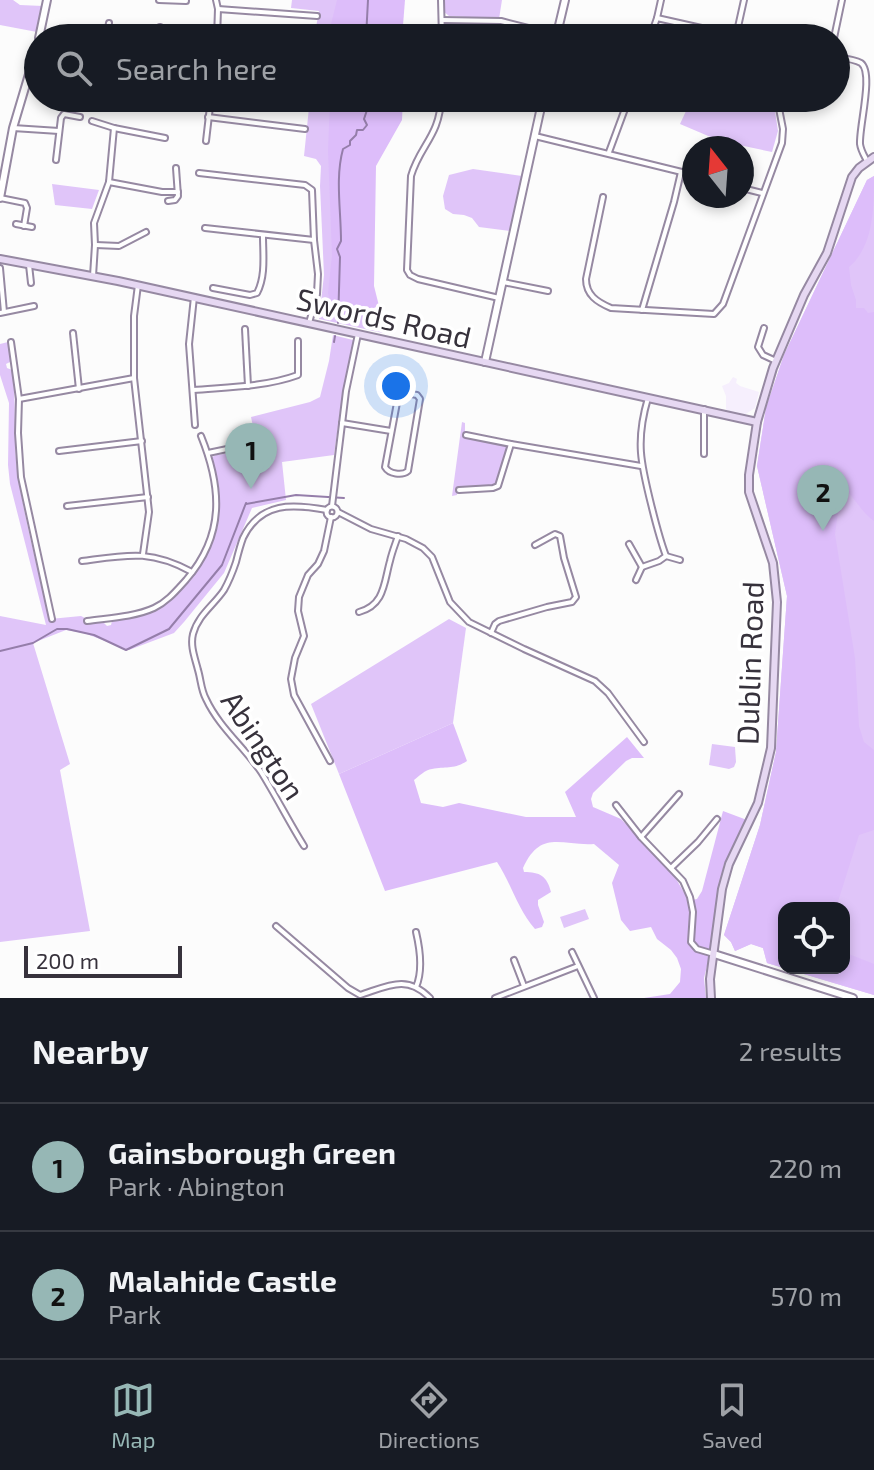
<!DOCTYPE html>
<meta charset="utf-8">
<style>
body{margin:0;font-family:"Exo 2",sans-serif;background:#20242c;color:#f1f3f6}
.controls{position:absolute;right:24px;bottom:24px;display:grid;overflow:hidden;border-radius:16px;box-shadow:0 4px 12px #0003}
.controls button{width:72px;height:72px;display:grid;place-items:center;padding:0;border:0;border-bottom:2px solid #363941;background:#171b24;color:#f1f3f6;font:40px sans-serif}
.compass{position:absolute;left:682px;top:136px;width:72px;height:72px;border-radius:50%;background:#171b24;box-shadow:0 4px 12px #0003;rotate:343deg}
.scale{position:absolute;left:24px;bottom:20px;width:158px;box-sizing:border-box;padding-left:8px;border:4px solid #37323c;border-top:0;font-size:22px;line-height:28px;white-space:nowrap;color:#37323c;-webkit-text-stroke:6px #fff;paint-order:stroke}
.you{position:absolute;left:396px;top:386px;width:28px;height:28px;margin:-20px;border:6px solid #fff;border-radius:50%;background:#1a73e8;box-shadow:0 0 0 12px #1a73e833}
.badge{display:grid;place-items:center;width:52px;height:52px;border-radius:50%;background:#96b7b5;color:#111;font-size:26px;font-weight:700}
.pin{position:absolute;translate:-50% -66px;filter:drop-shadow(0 2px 4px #0008)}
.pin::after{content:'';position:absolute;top:42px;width:28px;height:24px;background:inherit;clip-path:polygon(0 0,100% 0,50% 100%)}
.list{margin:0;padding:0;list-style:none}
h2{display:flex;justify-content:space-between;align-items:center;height:104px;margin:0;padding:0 32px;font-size:34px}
h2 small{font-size:26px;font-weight:400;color:#9ea1a6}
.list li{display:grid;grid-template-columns:52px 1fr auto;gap:24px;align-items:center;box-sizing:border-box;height:128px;padding:0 32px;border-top:2px solid #363941}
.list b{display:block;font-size:30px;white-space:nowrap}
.list p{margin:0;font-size:26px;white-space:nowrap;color:#9ea1a6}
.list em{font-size:26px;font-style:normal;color:#9ea1a6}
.icon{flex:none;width:44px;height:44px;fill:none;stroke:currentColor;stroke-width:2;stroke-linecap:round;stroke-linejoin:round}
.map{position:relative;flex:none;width:874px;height:998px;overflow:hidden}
.search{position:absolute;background:#171b24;box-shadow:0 4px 12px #0003;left:24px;right:24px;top:24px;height:88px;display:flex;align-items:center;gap:20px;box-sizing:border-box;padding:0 28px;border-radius:44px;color:#9ea1a6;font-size:30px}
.sheet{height:360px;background:#171b24}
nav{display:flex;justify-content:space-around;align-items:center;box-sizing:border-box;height:112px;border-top:2px solid #363941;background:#171b24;font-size:22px;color:#9ea1a6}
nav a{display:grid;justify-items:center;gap:4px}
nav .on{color:#96b7b5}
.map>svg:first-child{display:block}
.built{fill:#f6effd}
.green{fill:#e0c5f9;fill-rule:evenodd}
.forest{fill:#ddbdfa}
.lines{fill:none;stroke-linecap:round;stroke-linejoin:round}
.stream{stroke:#957eaa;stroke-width:2}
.minor-casing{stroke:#9689a2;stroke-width:8}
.tertiary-casing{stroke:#9689a2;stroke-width:10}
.secondary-casing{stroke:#9689a2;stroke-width:10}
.minor{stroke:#fff;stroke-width:4}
.tertiary{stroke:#fff;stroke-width:6}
.secondary{stroke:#e6d8f2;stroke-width:6}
.labels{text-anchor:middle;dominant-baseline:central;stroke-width:7;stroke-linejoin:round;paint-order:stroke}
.street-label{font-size:30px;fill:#37323c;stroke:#fff}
</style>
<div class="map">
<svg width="874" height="998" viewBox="0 0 874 998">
<rect width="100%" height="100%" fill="#fcfcfc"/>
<!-- built -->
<path class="built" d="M733,377l4,2 -1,4 4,3 19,6 -4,16 -11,7 -18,-2v-17l-4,-10 7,-3z"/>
<!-- green -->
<g class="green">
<path d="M0,0h13l7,5 23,1 -6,26 -37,-7z"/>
<path d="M292,0h56l-8,38h-26l5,-27 -28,-3z"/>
<path d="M443,0h59l-3,19 -50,-3 -6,-5z"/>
<path d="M310,98h32l-2,182 26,37 17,16 -64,-14 5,-44 -4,-89 1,-20 -5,-7 -12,-3z"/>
<path d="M692,98h81l5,33 -6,21 -52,-11 -40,-17z"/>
<path d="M473,169l49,7 -12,55 -31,-4 -7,-9 -8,-3 -11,-1 -8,-5 -2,-13 6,-21z"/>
<path d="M874,176v819l-107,-32 -4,-15 -12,-4 -16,7 -4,-9 -7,-7 36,-110 16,-73 11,-156 -30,-130 9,-58 18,-53 83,-175zM784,908h60v60h-60z"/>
<path d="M52,184l47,6 -7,19 -37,-4z"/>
<path d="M333,335l20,5v3l-13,69 -6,43 -52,7 4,38 -34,8 -28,65 -40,49 -10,11 -45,17 -45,-17 -18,-3 -33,13 37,121 -10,6 30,161 -90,11v-326l46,9 -36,-141 -2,-19 1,-62 -9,-28v-31l8,-2 4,19 -6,3 1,4 5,2c5,32 1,66 5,98 7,51 21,101 33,151l31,-3 4,2 1,5 17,-1 4,4 4,-1 1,-4c13,-5 29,-4 42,-10 13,-6 23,-18 33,-28 21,-24 35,-52 32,-85 -1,-12 -5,-25 -8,-37l1,-4 4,-2 15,-2 2,4h4l2,-7 18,-5 -6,-28 59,-15 10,-5 9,-36z"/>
<path d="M462,422l3,1v13l42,9 -10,37 -3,3 -34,2 -3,1v7l-5,1z"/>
<path d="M449,619l17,9 -13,95 -114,51 -28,-70z"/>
<path d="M712,744l23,3 1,15 -2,5 -5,2 -20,-4z"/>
<path d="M585,909l4,10 -25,9 -4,-11z"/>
</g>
<!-- forest -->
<g class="forest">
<path d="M337,0h68l-3,38h-72v-10z"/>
<path d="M330,98h73l-1,22 -26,46 -2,120 5,20 -32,12 -13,-3 -6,-22 4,-38 -4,-104z"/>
<path d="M874,176c0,31 0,70 -25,91l2,18 5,15v8h8l4,5 6,-1v209c-12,-8 -19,-23 -30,-33l-5,17 -4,29 20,124 4,68 5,16 10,8v80l-15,5 -23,73h-52v60h60v-16l30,12v31l-107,-32 -4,-15 -12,-4 -16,7 -4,-9 -7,-7 36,-110 16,-73 11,-156 -30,-130 9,-58 18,-53 83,-175z"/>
<path d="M453,723l14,38c-14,9 -21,5 -35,8 -7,1 -13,7 -18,11l7,23 22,4 16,-4 67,14h50l-11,-25 62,-55 17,21h-12l-6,3 -33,32 -2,6 2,8 28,12 35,36 19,22 11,19 6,4 5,-1 5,-8 21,-80 24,9 -23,44 -12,82 -8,32 2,20h-62l26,-4 10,-12 1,-13 -4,-11 -6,-8 -14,-11 -6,-12 -21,4 -9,-11 -9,-37 7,-18 -25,-21c-33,2 -53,-15 -71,24l1,4c16,0 23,4 27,20l-13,8v5l6,17 -2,5 -7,2c-17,-19 -24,-46 -38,-67l-112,29 -46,-117z"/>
</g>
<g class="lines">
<!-- stream -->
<g class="stream">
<path d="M366,38l2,-38"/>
<path d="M338,323l2,-66 -3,-8 4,-8c0,-31 -6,-63 2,-92l7,-4v-4l6,-6 1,-5h6l4,-5 -3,-6 7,-21"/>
<path d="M334,342l1,-6"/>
<path d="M246,504l50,-9 48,3"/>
<path d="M0,651l33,-8 24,-14h10l27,6 32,15 43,-21 53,-64 24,-62"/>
</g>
<defs>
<g id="minor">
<path d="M159,0l27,1"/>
<path d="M216,0l2,9 -1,29"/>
<path d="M441,0l1,38"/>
<path d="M218,9l99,7"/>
<path d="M657,18l4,-18"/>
<path d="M442,20l59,1 55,14"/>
<path d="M736,36l8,-36"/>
<path d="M106,38l3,-15"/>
<path d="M158,38l2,-11"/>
<path d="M650,38l7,-20 89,20"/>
<path d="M834,38l8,-38"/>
<path d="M836,57c7,1 18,2 25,6 13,10 -2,63 -1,81 1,7 4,11 7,17"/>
<path d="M441,98c-1,38 -21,47 -30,78l-4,94 3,5 8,4 81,19"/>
<path d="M208,117l97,12"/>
<path d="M92,121l22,7 51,10"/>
<path d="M13,128l46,3"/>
<path d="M535,136l159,39"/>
<path d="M206,141l5,-43"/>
<path d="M609,152l20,-54"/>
<path d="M56,160l5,-42 3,-4 16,3"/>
<path d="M199,173l106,12 7,5 2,50 4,34 -1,20 -8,29"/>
<path d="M109,182l53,10h16"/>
<path d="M742,188l20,5"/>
<path d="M603,197l-17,82c0,16 11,23 25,29l103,6 9,-10 59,-161 1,-14 -6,-31"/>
<path d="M0,198l25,5 2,5 -3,18"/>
<path d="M168,201l7,-1 3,-4 -2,-28"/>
<path d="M16,224l16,3"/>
<path d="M205,228l109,12"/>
<path d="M96,245l23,1 27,-14"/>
<path d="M29,265l2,18"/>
<path d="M0,268l4,44"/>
<path d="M93,276l2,-31 -1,-22 15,-41 5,-54"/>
<path d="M503,282l45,9"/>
<path d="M138,285l-4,31v62l15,134 -6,42"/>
<path d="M213,288l37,7 7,-2c9,-17 6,-39 6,-57"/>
<path d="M194,297l-5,47 6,81"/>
<path d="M642,310l32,-108 7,-30"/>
<path d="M0,313l34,-7"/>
<path d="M764,328l-6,19 5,8 13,6"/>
<path d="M245,329l3,57"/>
<path d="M73,333l6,56"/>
<path d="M11,342l8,57 -1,34 3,44 31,142"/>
<path d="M193,390c35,-3 72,-3 105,-15v-34"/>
<path d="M399,392l18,3 3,4 -12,72c-6,5 -19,3 -23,-4z"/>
<path d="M19,399l115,-21"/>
<path d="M704,409v45"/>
<path d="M342,423l49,8"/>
<path d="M511,444l130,22"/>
<path d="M59,451l83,-10"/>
<path d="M208,453l48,-10"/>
<path d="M459,490l34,-2 5,-2 13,-42 -45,-9"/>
<path d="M67,506l81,-9"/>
<path d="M332,506l14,-115 12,-57"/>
<circle cx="332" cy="512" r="5.5"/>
<path d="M338,512l33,17 35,10 17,9 9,9 18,45 19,20 55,27 71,32 13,12 36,49"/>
<path d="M629,544l13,23 17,-6 7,-5c-6,-16 -10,-32 -14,-48 -11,-44 -17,-66 -4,-110"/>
<path d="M666,556l14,4"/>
<path d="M82,561c45,-6 68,-12 110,11"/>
<path d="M636,580l6,-13"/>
<path d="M359,612c26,-7 25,-30 31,-51 2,-9 5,-16 8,-25"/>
<path d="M87,621c22,-3 47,-4 67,-13 13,-6 22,-17 32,-28 39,-45 36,-92 15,-144"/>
<path d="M491,633l4,-9 4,-3 48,-14 25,-5 4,-5 -12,-39 -4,-22 -5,-2 -20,11"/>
<path d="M330,761l-36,-66 -3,-16 4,-21 9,-22 -6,-25 1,-14 9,-22 10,-11 6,-13 7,-34"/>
<path d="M616,805l25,32 42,44 7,16 3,15 -2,30 6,7 17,5"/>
<path d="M641,837l38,-43"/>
<path d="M304,846c-15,-24 -28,-50 -43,-74 -17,-25 -42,-45 -55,-73 -5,-9 -5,-19 -8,-29 -3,-12 -8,-24 -5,-36 5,-19 21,-29 31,-44 5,-9 9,-19 12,-28 2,-8 4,-16 7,-24 18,-37 50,-34 84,-28"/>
<path d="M671,868l27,-26 19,-23"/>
<path d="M276,926l72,62 12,7c28,-9 47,-21 70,3"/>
<path d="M572,952l22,46"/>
<path d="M514,960l10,26"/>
<path d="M416,987c7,-16 4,-38 0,-55"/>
<path d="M495,998l83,-32"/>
</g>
<g id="tertiary">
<path d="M39,38l8,-38"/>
<path d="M556,38l9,-38"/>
<path d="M0,198l13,-70 25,-84"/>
<path d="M485,362l58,-264"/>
<path d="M714,954l139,44"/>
</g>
<g id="secondary">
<path d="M0,259l118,22 639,141"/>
<path d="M711,998l-1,-19 12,-90 7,-25 29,-61 13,-55 6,-146 -4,-39 -24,-71v-17l8,-53 16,-54 31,-73 23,-42 25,-76 7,-9 15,-11"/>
</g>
</defs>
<!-- minor casing -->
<use href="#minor" class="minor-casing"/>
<!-- tertiary casing -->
<use href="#tertiary" class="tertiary-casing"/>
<!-- secondary casing -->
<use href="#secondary" class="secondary-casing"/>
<!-- minor -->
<use href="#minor" class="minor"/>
<!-- tertiary -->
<use href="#tertiary" class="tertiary"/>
<!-- secondary -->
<use href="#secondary" class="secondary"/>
</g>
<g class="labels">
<!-- street labels -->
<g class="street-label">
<text transform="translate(384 317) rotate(13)">Swords Road</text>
<text transform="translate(749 663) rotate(-88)">Dublin Road</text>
<text transform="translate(264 745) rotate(56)">Abington</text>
</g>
</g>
</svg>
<div class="controls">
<button><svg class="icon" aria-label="locate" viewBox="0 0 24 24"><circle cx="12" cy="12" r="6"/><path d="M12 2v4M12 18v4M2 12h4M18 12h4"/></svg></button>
</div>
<svg class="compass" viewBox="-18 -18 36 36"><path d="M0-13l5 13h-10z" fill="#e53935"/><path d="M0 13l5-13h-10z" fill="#9ea1a6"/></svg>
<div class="scale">200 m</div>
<div class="you"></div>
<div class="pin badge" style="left:251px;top:489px">1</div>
<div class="pin badge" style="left:823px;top:531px">2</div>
<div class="search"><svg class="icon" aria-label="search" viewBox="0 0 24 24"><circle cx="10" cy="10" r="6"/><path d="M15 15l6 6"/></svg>Search here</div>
</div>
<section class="sheet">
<h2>Nearby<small>2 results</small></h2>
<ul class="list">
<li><span class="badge">1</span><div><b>Gainsborough Green</b><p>Park · Abington</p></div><em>220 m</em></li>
<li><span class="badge">2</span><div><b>Malahide Castle</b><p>Park</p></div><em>570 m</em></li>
</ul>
</section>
<nav>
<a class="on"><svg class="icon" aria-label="map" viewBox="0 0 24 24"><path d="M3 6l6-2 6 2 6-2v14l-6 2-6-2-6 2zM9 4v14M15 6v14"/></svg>Map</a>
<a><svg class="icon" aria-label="directions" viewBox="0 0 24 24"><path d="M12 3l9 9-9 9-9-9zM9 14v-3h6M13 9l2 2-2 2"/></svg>Directions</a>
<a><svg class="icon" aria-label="saved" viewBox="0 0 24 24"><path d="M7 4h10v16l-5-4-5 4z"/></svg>Saved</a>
</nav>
